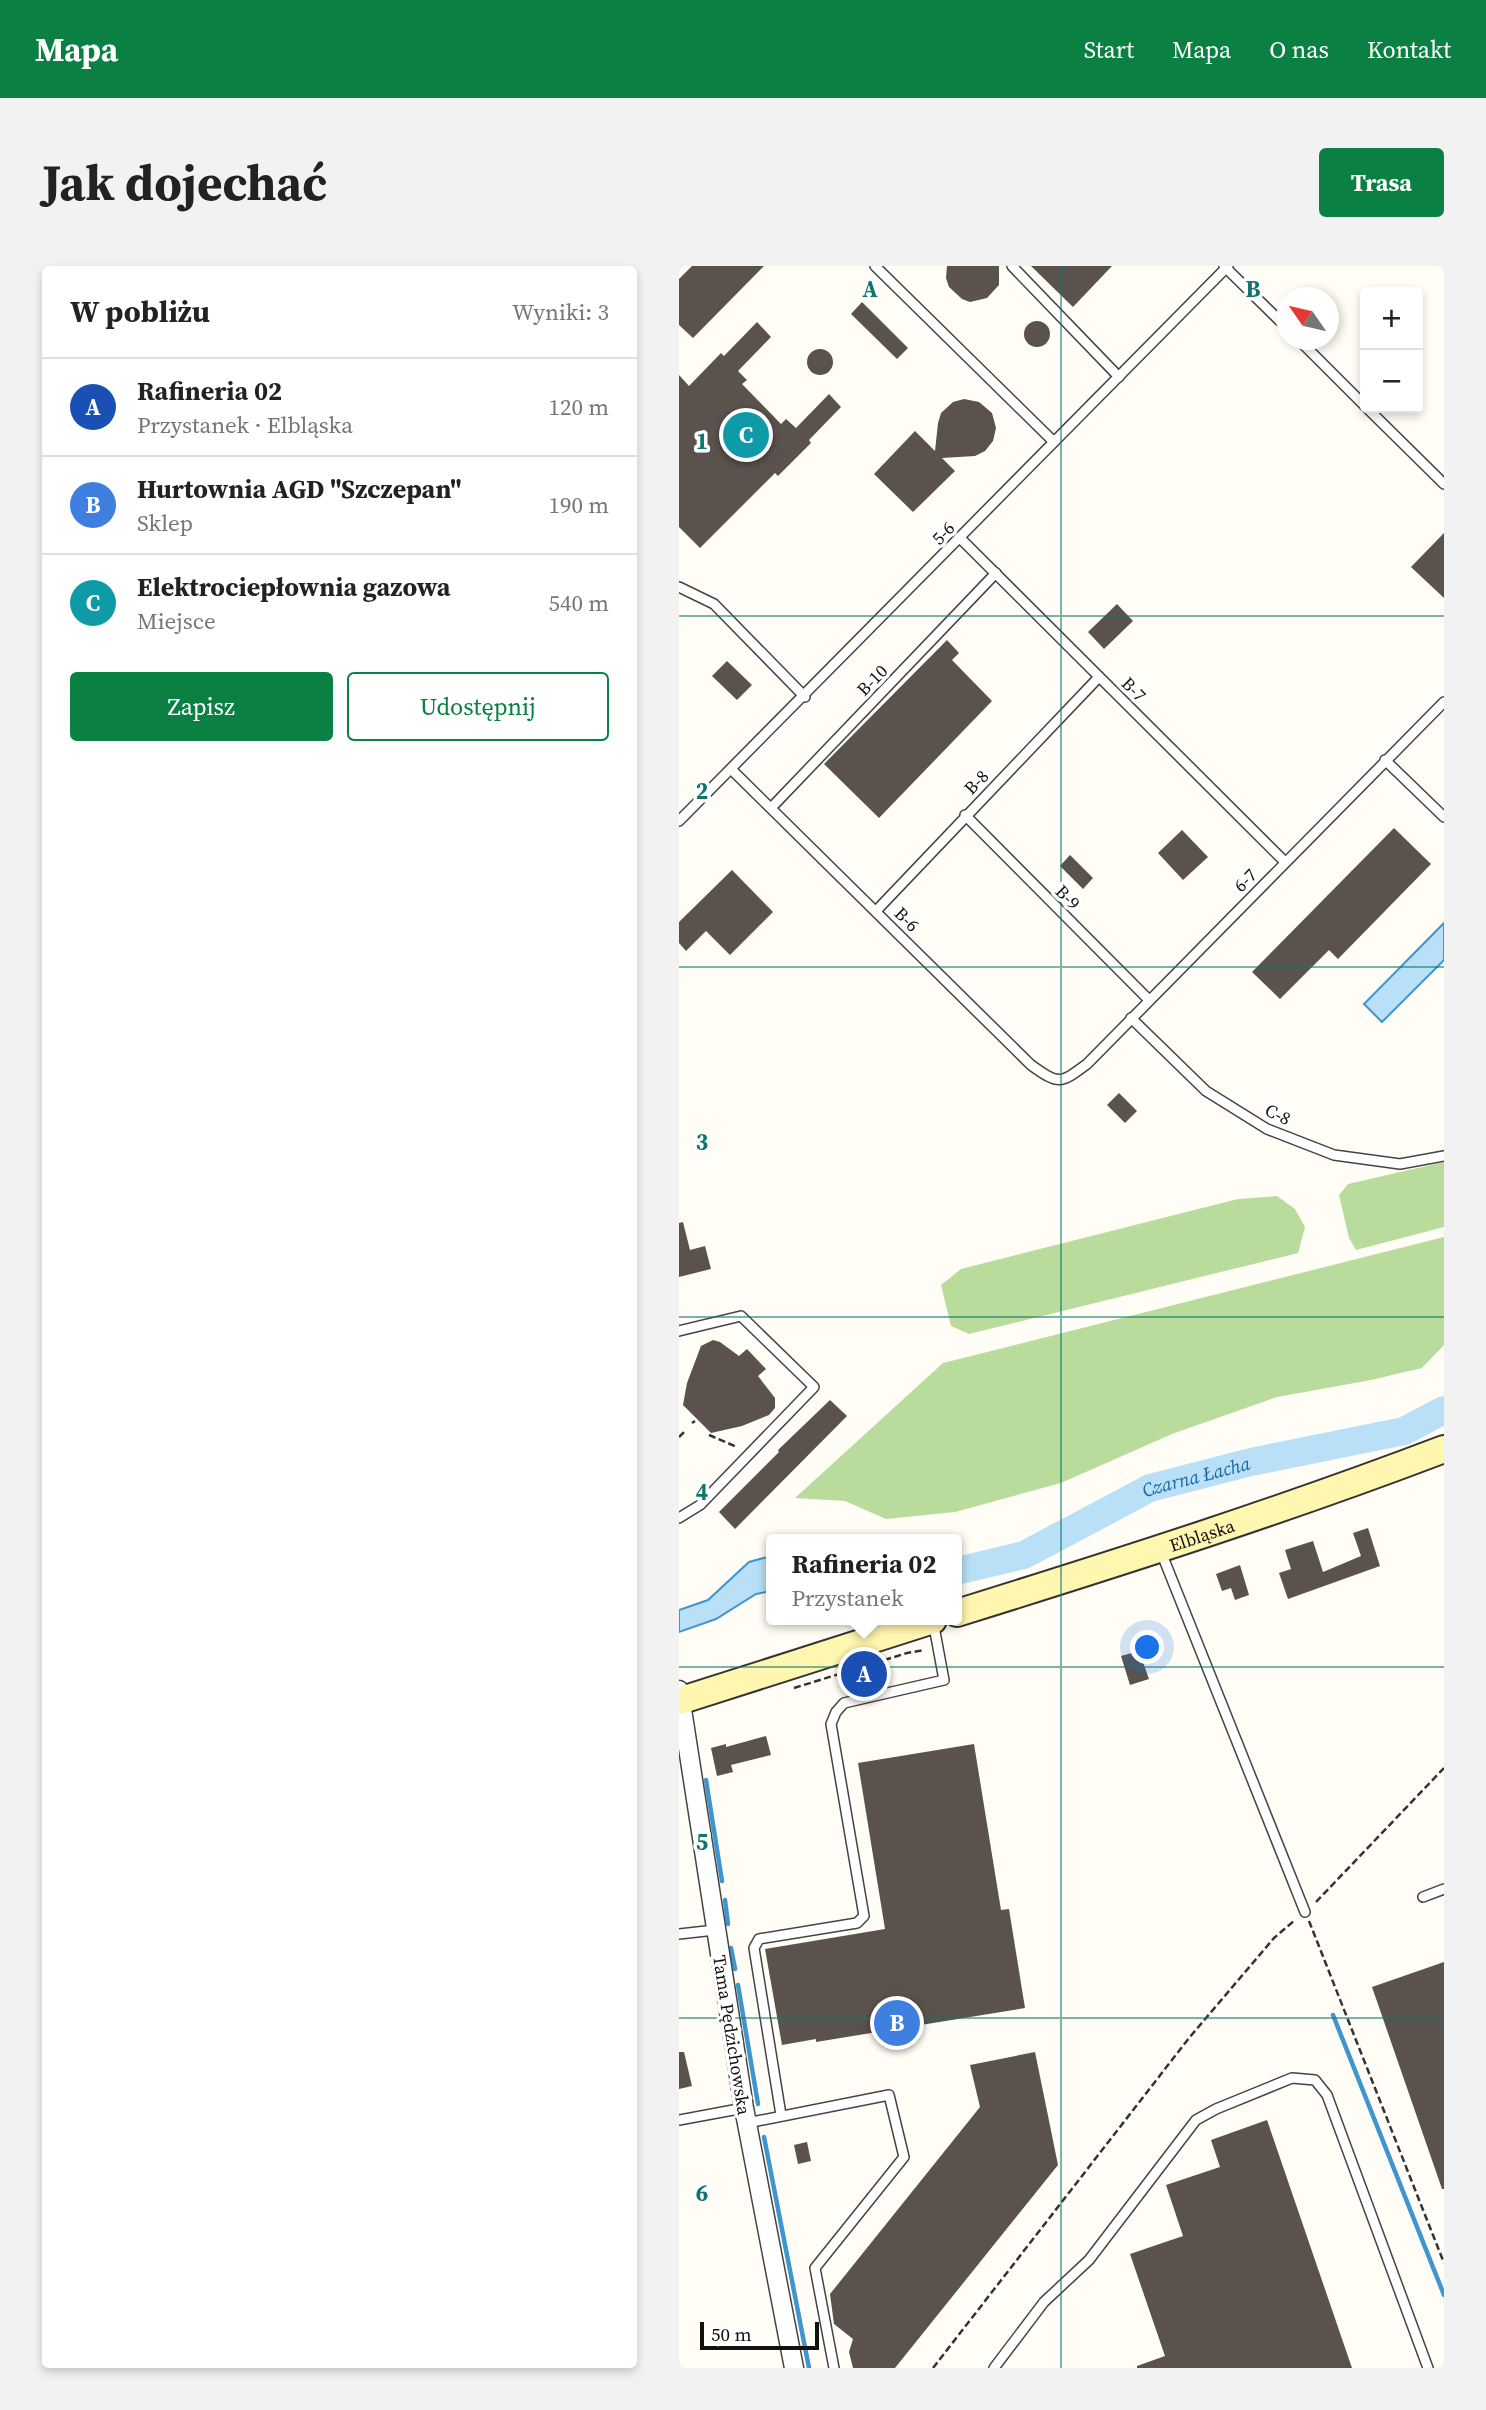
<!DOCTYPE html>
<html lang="pl">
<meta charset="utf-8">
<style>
body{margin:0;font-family:"Source Serif 4",serif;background:#f2f2f2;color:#222}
.controls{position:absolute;right:21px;top:21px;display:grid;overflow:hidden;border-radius:7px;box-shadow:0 4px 10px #0003}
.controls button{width:63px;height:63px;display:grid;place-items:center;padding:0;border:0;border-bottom:2px solid #e0e0e0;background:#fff;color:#222;font:35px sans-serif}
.compass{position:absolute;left:597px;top:21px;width:63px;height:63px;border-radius:50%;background:#fff;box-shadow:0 4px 10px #0003;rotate:304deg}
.scale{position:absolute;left:21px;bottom:18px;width:119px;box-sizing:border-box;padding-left:7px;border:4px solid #111;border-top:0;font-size:19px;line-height:24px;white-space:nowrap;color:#111;-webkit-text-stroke:5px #fff;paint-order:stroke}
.you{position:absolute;left:469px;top:1382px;width:24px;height:24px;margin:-18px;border:5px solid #fff;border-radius:50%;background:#1a73e8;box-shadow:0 0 0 10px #1a73e833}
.badge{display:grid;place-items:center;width:46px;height:46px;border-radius:50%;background:#0b8043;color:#fff;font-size:23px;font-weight:700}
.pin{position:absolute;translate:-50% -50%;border:4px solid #fff;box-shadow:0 2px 7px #0006}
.popup{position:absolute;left:87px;top:1268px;width:196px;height:91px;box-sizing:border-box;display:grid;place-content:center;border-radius:7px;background:#fff;filter:drop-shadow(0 2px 5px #0005);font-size:23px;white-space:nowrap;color:#767676}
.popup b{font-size:26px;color:#222}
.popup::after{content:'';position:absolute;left:50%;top:100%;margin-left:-14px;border:14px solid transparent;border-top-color:#fff}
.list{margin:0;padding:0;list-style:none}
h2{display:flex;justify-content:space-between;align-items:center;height:91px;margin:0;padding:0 28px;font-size:30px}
h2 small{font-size:23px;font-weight:400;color:#767676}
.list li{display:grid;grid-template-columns:46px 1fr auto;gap:21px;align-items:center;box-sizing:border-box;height:98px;padding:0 28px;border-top:2px solid #e0e0e0}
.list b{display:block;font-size:26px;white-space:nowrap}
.list p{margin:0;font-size:23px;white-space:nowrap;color:#767676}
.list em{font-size:23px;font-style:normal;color:#767676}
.actions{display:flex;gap:14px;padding:21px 28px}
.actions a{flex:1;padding:16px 0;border:2px solid #0b8043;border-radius:7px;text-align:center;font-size:24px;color:#0b8043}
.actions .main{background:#0b8043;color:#fff}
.map{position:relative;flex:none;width:765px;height:2102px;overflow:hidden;border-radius:7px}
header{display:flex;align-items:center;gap:42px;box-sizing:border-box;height:98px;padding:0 35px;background:#0b8043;color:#fff}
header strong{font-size:33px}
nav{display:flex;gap:38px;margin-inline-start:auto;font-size:24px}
.intro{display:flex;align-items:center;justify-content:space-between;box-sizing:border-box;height:168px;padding:0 42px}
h1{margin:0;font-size:49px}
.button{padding:18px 32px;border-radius:7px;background:#0b8043;color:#fff;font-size:24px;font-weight:700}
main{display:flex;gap:42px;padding:0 42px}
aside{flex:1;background:#fff;border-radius:7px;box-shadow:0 4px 10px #0003}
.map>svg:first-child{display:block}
.forest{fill:#b9dc9c}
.water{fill:#b9e0f7;stroke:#3f96cf;stroke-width:2}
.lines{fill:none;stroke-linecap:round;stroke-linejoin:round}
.stream{stroke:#3f96cf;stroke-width:4.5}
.river{stroke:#b9e0f7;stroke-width:28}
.building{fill:#5a524d}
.service-casing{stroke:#444;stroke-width:12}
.minor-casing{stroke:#444;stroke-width:21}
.secondary-casing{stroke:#333;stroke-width:30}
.path{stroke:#333;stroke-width:2.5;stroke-dasharray:7 3.5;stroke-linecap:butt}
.service{stroke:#fff;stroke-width:9}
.minor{stroke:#fff;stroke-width:18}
.secondary{stroke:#fff6b0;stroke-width:26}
.grid{fill:none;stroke:#0f766e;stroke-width:2;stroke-opacity:0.55}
.labels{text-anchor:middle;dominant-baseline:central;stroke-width:7;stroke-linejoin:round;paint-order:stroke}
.street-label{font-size:18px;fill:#111;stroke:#fff}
.water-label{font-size:19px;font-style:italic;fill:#1768a6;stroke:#fff}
.grid-label{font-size:23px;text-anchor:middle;font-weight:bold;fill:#0f766e;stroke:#fff;stroke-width:7;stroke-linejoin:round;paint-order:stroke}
</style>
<header>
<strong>Mapa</strong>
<nav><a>Start</a><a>Mapa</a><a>O nas</a><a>Kontakt</a></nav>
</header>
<div class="intro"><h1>Jak dojechać</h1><a class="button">Trasa</a></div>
<main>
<aside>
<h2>W pobliżu<small>Wyniki: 3</small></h2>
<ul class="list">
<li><span class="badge" style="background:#1a4fb4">A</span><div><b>Rafineria 02</b><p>Przystanek · Elbląska</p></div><em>120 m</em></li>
<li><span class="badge" style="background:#3f7fe0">B</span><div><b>Hurtownia AGD &quot;Szczepan&quot;</b><p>Sklep</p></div><em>190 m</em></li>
<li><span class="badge" style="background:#0f9aa8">C</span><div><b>Elektrociepłownia gazowa</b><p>Miejsce</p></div><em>540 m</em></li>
</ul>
<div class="actions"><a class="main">Zapisz</a><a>Udostępnij</a></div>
</aside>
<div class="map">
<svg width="765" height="2102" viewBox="0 0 765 2102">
<rect width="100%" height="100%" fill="#fffdf5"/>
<!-- forest -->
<g class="forest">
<path d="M765,896v65l-88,23 -7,-12 -10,-43 9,-11z"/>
<path d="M598,930l18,13 10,18 -7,26 -329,81 -18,-8 -10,-41 20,-16 277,-70z"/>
<path d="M765,971v108l-22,23 -51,12 -94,17 -105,37 -111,49 -106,29 -69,7 -41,-18 -50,-3 148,-135z"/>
</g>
<!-- water -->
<g class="water">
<path d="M765,657v37l-62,62 -18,-18z"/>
<path d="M342,1283l-31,23 -33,9v-17z"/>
<path d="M92,1290v35l-15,3 -40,25 -37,13v-22l29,-10 41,-38z"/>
</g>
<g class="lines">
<!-- stream -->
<g class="stream">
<path d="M27,1514l16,101"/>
<path d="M46,1634l3,24"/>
<path d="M52,1682l4,21"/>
<path d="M59,1719l20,119"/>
<path d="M654,1749l111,280"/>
<path d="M85,1871l45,231"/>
</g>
<!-- river -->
<path class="river" id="s1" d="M278,1305l67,-16 126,-67 101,-26 153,-31 40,-21"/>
</g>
<!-- building -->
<g class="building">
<path d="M13,0h72l-71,72 -14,-13v-46z"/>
<path d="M268,0h52v19l-12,13 -17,4 -8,-3 -13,-12 -3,-9z"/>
<path d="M352,0h81l-39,41z"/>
<path d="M183,36l46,46 -11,11 -46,-45z"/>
<circle cx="358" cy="68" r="13"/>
<path d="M78,56l14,15 -33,34 9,9 -5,4 39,40 5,-5 10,9 33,-34 12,13 -32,33 2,3 -33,33 -3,-3 -75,75 -21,-21v-152l10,11 32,-33 3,3z"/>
<circle cx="141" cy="96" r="13"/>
<path d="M285,133l15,3 13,11 4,15 -3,13 -8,10 -10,5 -33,2 13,13 -42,41 -39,-38 41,-43 20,20 3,-28 3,-10 12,-11z"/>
<path d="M765,267v65l-33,-31z"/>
<path d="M438,338l16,17 -29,28 -16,-17z"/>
<path d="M268,374l12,13 -7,7 40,41 -113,117 -55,-54z"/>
<path d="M48,395l25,24 -15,15 -25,-24z"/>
<path d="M715,562l37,36 -93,95 -9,-9 -49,49 -28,-27z"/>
<path d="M503,564l26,27 -25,23 -25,-27z"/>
<path d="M391,589l23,23 -10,11 -23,-23z"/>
<path d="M53,604l41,42 -43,43 -24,-24 -20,20 -7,-8v-21z"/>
<path d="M440,827l18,18 -12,12 -18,-18z"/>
<path d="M4,956l7,28 15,-4 6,23 -32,8v-54z"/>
<path d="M34,1074l7,2 19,14 8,-7 19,20 -8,7 17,22v10l-6,7 -27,11 -31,7 -28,-28 4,-22 14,-37z"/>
<path d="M151,1134l17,16 -112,113 -16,-17 60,-60 -1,-2z"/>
<path d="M689,1262l12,38 -92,33 -9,-26 12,-4 -6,-19 28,-9 10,31 38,-16 -8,-23z"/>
<path d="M561,1299l9,30 -14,5 -4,-12 -9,3 -6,-17z"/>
<path d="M460,1385l10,28 -19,6 -9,-29z"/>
<path d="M87,1470l5,19 -40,10 2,7 -16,4 -6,-28 15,-4v3z"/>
<path d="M295,1478l27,166 8,-1 16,99 -209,34v-3l-34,6 -17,-96 120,-20 -27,-166z"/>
<path d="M765,1696v227h-2l-70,-202z"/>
<path d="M0,1786h5l8,34 -13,3z"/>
<path d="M356,1786l23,113 -163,203h-42l-4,-16 4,-13 -19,-15 -4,-30 150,-187 -10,-42z"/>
<path d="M588,1854l85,248h-215v-2l28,-10 -35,-102 53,-18 -17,-51 54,-18 -9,-27z"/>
<path d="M128,1876l4,19 -13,3 -4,-19z"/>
</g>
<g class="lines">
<defs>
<g id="service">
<path d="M196,0l179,176"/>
<path d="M333,0l107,111"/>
<path d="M545,0l63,62"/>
<path d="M620,74l66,66"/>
<path d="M688,142l77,76"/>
<path d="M281,272l325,324"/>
<path d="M0,321l35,17 91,93"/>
<path d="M706,494l59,57"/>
<path d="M53,504l299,295c28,20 29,19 56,-1l357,-362"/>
<path d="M92,542l225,-235"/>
<path d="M286,549l184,185"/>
<path d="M0,555l549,-555"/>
<path d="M197,645l223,-234"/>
<path d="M452,752l75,73 61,38 67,26 66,9 44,-8"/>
<path d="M0,1065l62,-15 73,71 -114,118 -21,13"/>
<path d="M482,1286l144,360"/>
<path d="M744,1631l21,-8"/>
<path d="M0,1668l36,-4"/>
<path d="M102,1849l-27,-167 5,-9 98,-16 7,-7 -33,-192 5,-12 8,-9 100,-23 -11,-59"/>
<path d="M0,1854l65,-12"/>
<path d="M68,1857l142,-28 15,62 -89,111 19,100"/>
<path d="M315,2102l50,-66 45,-42 107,-140 20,-11 76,-31 23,2 12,15 101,273"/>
</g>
<path id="minor" d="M0,1424l65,418 50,260"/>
<g id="secondary">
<path id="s2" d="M278,1347c164,-51 327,-103 487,-164"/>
<path d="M0,1435l254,-81"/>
</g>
</defs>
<!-- service casing -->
<use href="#service" class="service-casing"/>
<!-- minor casing -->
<use href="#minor" class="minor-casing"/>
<!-- secondary casing -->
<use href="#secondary" class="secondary-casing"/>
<!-- path -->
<g class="path">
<path d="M13,1157l3,-2"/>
<path d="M30,1169l28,12"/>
<path d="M0,1171l5,-5"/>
<path d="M115,1422l113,-35 18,-3"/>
<path d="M637,1636l128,-134"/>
<path d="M630,1655l135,342"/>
<path d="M254,2102l256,-330 85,-100 21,-18"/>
</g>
<!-- service -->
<use href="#service" class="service"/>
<!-- minor -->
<use href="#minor" class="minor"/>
<!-- secondary -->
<use href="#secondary" class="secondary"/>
</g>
<!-- grid -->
<path class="grid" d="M382,0v2102M0,350h765M0,701h765M0,1051h765M0,1401h765M0,1752h765"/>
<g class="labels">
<!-- street labels -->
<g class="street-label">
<text transform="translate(264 267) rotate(-46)">5-6</text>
<text transform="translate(193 414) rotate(-46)">B-10</text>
<text transform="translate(455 423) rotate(45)">B-7</text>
<text transform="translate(297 516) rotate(-46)">B-8</text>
<text transform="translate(566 614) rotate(-45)">6-7</text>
<text transform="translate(389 631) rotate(45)">B-9</text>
<text transform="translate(228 653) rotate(45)">B-6</text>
<text transform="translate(599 848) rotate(26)">C-8</text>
<text stroke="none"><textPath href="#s2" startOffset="257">Elbląska</textPath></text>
<text transform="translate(53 1769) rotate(81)">Tama Pędzichowska</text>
</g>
<!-- water labels -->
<g class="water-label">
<text stroke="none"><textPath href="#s1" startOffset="259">Czarna Łacha</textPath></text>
</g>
</g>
<g class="grid-label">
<text x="191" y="31">A</text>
<text x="574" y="31">B</text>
<text x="23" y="183">1</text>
<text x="23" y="533">2</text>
<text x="23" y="884">3</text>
<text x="23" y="1234">4</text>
<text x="23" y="1584">5</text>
<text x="23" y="1935">6</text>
</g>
</svg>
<div class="controls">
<button>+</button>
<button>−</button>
</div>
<svg class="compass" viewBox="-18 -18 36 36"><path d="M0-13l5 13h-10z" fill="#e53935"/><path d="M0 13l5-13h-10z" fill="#767676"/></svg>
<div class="scale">50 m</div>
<div class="you"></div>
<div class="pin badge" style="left:185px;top:1408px;background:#1a4fb4">A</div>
<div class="popup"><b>Rafineria 02</b>Przystanek</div>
<div class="pin badge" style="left:218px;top:1757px;background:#3f7fe0">B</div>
<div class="pin badge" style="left:67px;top:169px;background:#0f9aa8">C</div>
</div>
</main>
